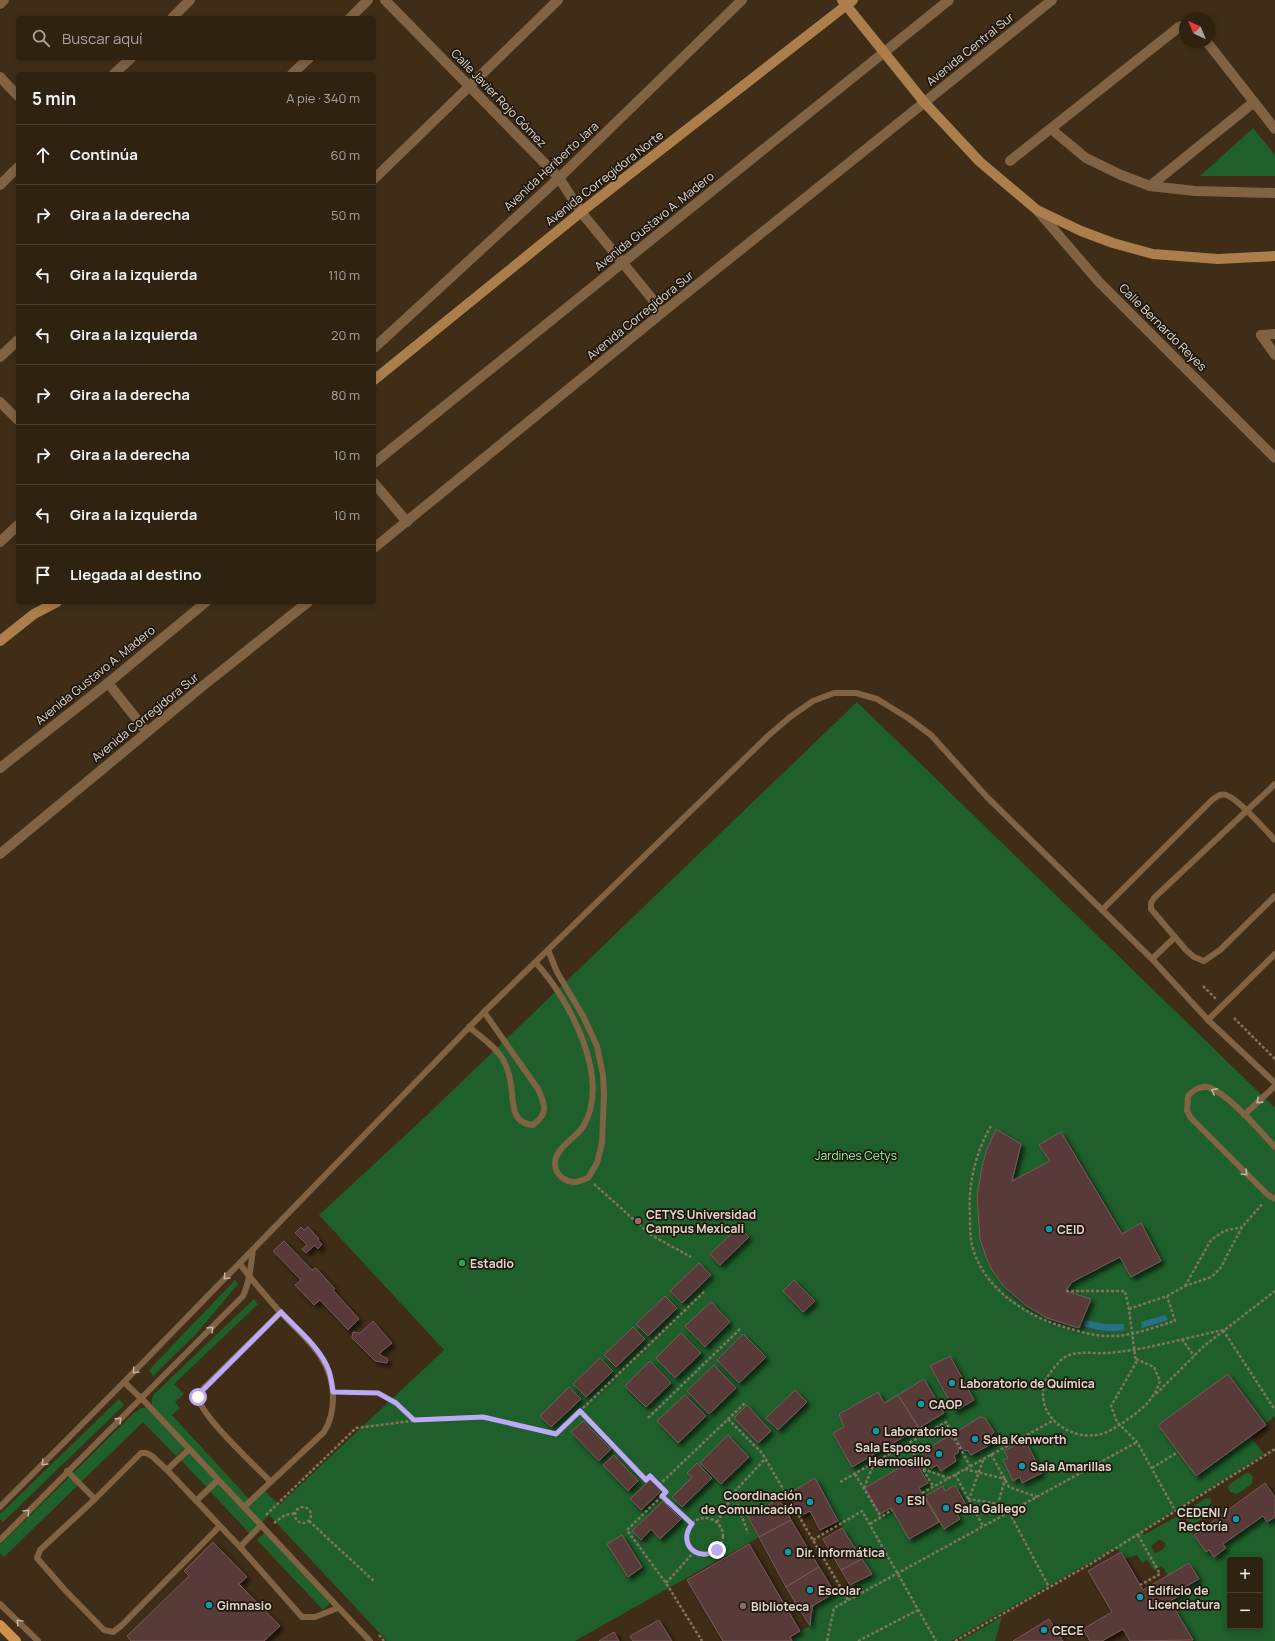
<!DOCTYPE html>
<html lang="es">
<meta charset="utf-8">
<style>
body{margin:0;font-family:Manrope,sans-serif;background:#3b2f1f;color:#f1f3f6}
.controls{position:absolute;right:12px;bottom:12px;display:grid;overflow:hidden;border-radius:4px;box-shadow:0 2px 6px #0003}
.controls button{width:36px;height:36px;display:grid;place-items:center;padding:0;border:0;border-bottom:1px solid #4a3f31;background:#2f2211;color:#f1f3f6;font:20px sans-serif}
.compass{position:absolute;left:1179px;top:12px;width:36px;height:36px;border-radius:50%;background:#2f2211;box-shadow:0 2px 6px #0003;rotate:316deg}
.stop{position:absolute;width:12px;height:12px;margin:-9px;border:3px solid #bda9f5;border-radius:50%;background:#fff}
.stop.end{background:#bda9f5;border-color:#fff;box-shadow:0 1px 4px #0008}
.list{margin:0;padding:0;list-style:none}
h2{display:flex;justify-content:space-between;align-items:center;height:52px;margin:0;padding:0 16px;font-size:17px}
h2 small{font-size:13px;font-weight:400;color:#a7a49f}
.list li{display:grid;grid-template-columns:26px 1fr auto;gap:12px;align-items:center;box-sizing:border-box;height:60px;padding:0 16px;border-top:1px solid #4a3f31}
.list b{display:block;font-size:15px;white-space:nowrap}
.list em{font-size:13px;font-style:normal;color:#a7a49f}
.icon{flex:none;width:22px;height:22px;fill:none;stroke:currentColor;stroke-width:2;stroke-linecap:round;stroke-linejoin:round}
.map{position:relative;flex:none;width:1275px;height:1641px;overflow:hidden}
.search{position:absolute;background:#2f2211;box-shadow:0 2px 6px #0003;left:16px;top:16px;width:360px;height:44px;display:flex;align-items:center;gap:10px;box-sizing:border-box;padding:0 14px;border-radius:4px;color:#a7a49f;font-size:15px}
.panel{position:absolute;background:#2f2211;box-shadow:0 2px 6px #0003;left:16px;top:72px;width:360px;height:532px;border-radius:4px}
.map>svg:first-child{display:block}
.green{fill:#1e5f2b;fill-rule:evenodd}
.water{fill:#287086}
.building{fill:#593a38;stroke:#7a5956;filter:url(#shadow)}
.lines{fill:none;stroke-linecap:round;stroke-linejoin:round}
.path{stroke:#837461;stroke-width:2.5;stroke-dasharray:3 2;stroke-linecap:butt}
.lane{stroke:#7f6344;stroke-width:6}
.street{stroke:#7f6344;stroke-width:10}
.secondary{stroke:#ab7e4b;stroke-width:10}
.primary{stroke:#cc924e;stroke-width:10}
.oneway{stroke:#c5b4a2}
.route{stroke:#bda9f5;stroke-width:5}
.education-dot{fill:#8d6e63;stroke:#1f170e;stroke-width:1.5}
.culture-dot{fill:#0f9aa8;stroke:#1f170e;stroke-width:1.5}
.leisure-dot{fill:#2e9e5b;stroke:#1f170e;stroke-width:1.5}
.labels{text-anchor:middle;dominant-baseline:central;stroke-width:3.5;stroke-linejoin:round;paint-order:stroke}
.street-label{font-size:12px;fill:#e3d7ca;stroke:#1f170e}
.park-label{font-size:12px;fill:#90f99d;stroke:#1f170e}
.poi-label{font-size:12px;font-weight:bold;fill:#e3d7ca;stroke:#1f170e;text-anchor:start}
</style>
<div class="map">
<svg width="1275" height="1641" viewBox="0 0 1275 1641">
<defs>
<filter id="shadow"><feDropShadow dx="3.5" dy="3.5" stdDeviation="2" flood-color="#0009"/></filter>
</defs>
<rect width="100%" height="100%" fill="#3f2d17"/>
<!-- green -->
<g class="green">
<path d="M1253,128l22,27v21h-75z"/>
<path d="M857,702l418,406v308l-25,20 14,18 -122,77 2,4 33,-19 17,19 12,17 3,-2 5,7 12,-8 -3,-5 40,-28 5,6 7,-5v124h-84l2,-1 -23,-39 15,-9 -2,-4 15,-9 -8,-16 -22,13 -6,-10 -8,4 -7,-10 -5,3 -5,-8 -12,4 -4,-7 -6,-4 -164,93h-159l-2,-4 20,-11 3,-21 59,-31 -34,-53 -23,-42 -67,38 11,20 -184,104h-188l-118,-126 -8,8 -75,-77 -10,10 -33,-34 -139,135 -4,-4v-8l134,-132 7,-5h11v-10l2,-4 100,-95 4,5 -84,80 10,10 -9,8 5,6 -8,7 77,84 12,-12 18,18 165,-155 -125,-135 106,-98zM1159,1540c12,2 5,11 -4,13l-4,-7zM1230,1560h30v66h-30z"/>
<path d="M235,1280l3,4 -42,50 -43,42 -4,-6z"/>
<path d="M119,1399l5,6 -121,117 -3,-3v-5z"/>
<path d="M189,1449l72,76 -10,10 -72,-77z"/>
<path d="M1246,1473h3l4,4 -1,7 -15,10 -7,-2 -2,-5 2,-3z"/>
<path d="M1206,1498l5,1v3l-14,23 -3,2 -13,-13z"/>
<path d="M266,1531l66,70 -9,9 -66,-70z"/>
<path d="M1002,1617l-7,24h-35z"/>
</g>
<!-- water -->
<g class="water">
<path d="M1165,1315l3,5 -26,8 -1,-6z"/>
<path d="M1085,1320l20,4h19v6c-15,3 -27,0 -41,-4z"/>
</g>
<!-- building -->
<g class="building">
<path d="M996,1129l25,15 -9,37 38,-20 -11,-16 22,-13 61,102 19,-11 20,38 -30,16 -11,-20 -48,25 -6,9 25,8 -12,29 -32,-10 -20,-12 -23,-19 -12,-17 -6,-13 -6,-18 -3,-43 5,-29 5,-18z"/>
<path d="M301,1227l3,3 4,-3 11,12 -1,1 4,4 -4,5 -3,-4 -9,8 -4,-4 5,-4 -12,-12z"/>
<path d="M739,1227l10,10 -29,28 -10,-11z"/>
<path d="M284,1241l28,29 4,-2 19,21 -2,1 26,29 -11,11 -28,-30 -6,5 -19,-20 6,-5 -28,-29z"/>
<path d="M699,1263l12,12 -29,28 -12,-12z"/>
<path d="M794,1280l21,21 -12,11 -20,-21z"/>
<path d="M665,1296l12,12 -29,28 -12,-12z"/>
<path d="M711,1302l19,20 -25,25 -20,-21z"/>
<path d="M373,1321l19,22 -13,11 9,5 -1,4 -12,-2 -23,-23 1,-6 7,1z"/>
<path d="M633,1327l12,12 -29,28 -12,-12z"/>
<path d="M681,1333l20,20 -26,25 -19,-20z"/>
<path d="M743,1334l23,23 -27,26 -22,-23z"/>
<path d="M950,1356l24,44 -19,11 -25,-45z"/>
<path d="M600,1358l13,13 -27,26 -13,-13z"/>
<path d="M650,1361l21,22 -25,24 -21,-21z"/>
<path d="M714,1365l22,23 -27,26 -22,-23z"/>
<path d="M1228,1374l38,51 -70,51 -38,-51z"/>
<path d="M924,1379l20,34 -25,15 -21,-33z"/>
<path d="M569,1387l12,12 -30,28 -11,-11z"/>
<path d="M795,1390l12,12 -29,28 -12,-12z"/>
<path d="M878,1392l6,11 14,-8 21,33 -67,39 -19,-34 11,-6 -5,-13z"/>
<path d="M685,1395l21,21 -28,27 -21,-22z"/>
<path d="M747,1405l24,26 -13,12 -24,-25z"/>
<path d="M980,1417l5,1 9,14 -3,3 4,7 -24,13 -4,-5 -2,1 -4,-4 -6,-11 1,-4z"/>
<path d="M583,1421l28,28 -12,12 -28,-29z"/>
<path d="M728,1435l21,22 -28,27 -21,-21z"/>
<path d="M947,1437l5,1 7,10 -1,5 -4,2 2,6 -15,10 -4,-6 -5,3 -4,-2 -6,-10 2,-5z"/>
<path d="M1025,1440l17,33 -20,10 -2,-6 -7,4 -10,-21 5,-2 -4,-7z"/>
<path d="M614,1455l24,26 -10,10 -25,-26z"/>
<path d="M914,1459l14,24 -9,5 20,34 -30,17 -18,-31 -11,6 -15,-26z"/>
<path d="M697,1463l15,15 -30,29 -10,-10 20,-20 -5,-4z"/>
<path d="M815,1478l23,43 -18,9 -10,-19 -10,5 -12,-22z"/>
<path d="M651,1479l11,11 -21,20 -11,-11z"/>
<path d="M1265,1483l10,14v20l-8,5 -4,-6 -40,28 3,4 -12,9 -5,-7 -3,2 -12,-17z"/>
<path d="M955,1485l11,20 -11,6 5,8 -16,10 -19,-33 18,-10 2,5z"/>
<path d="M779,1499l12,21 -32,17 -11,-20z"/>
<path d="M663,1501l18,18 -21,20 -9,-10 -10,11 -9,-9z"/>
<path d="M791,1520l28,47 -33,20 -27,-50z"/>
<path d="M842,1528l20,31 -21,11 -18,-31z"/>
<path d="M622,1535l20,32 -14,10 -21,-33z"/>
<path d="M213,1542l34,35 -8,7 41,42 -16,15h-133l-4,-5 62,-60 -5,-5z"/>
<path d="M749,1544l51,87 -10,6 2,4h-69l-36,-61z"/>
<path d="M1121,1552l22,38 46,-27 10,16 -16,9 2,4 -15,9 23,39 -63,1 -7,-12 -21,12h-12l-7,-12 29,-17 -24,-41z"/>
<path d="M862,1559l10,15 -22,11 -9,-15z"/>
<path d="M819,1567l16,26 -34,19 -15,-25z"/>
<path d="M813,1605l-2,10 -1,11 -9,-14z"/>
<path d="M1049,1619l14,22h-50z"/>
<path d="M659,1620l13,21h-39l-3,-5z"/>
<path d="M614,1632l5,9h-20z"/>
</g>
<g class="lines">
<!-- path -->
<g class="path">
<path d="M1203,986l13,13"/>
<path d="M1234,1018l41,41"/>
<path d="M991,1126c-16,28 -23,58 -21,90 0,8 0,17 1,24 8,45 52,75 93,87 14,4 29,9 44,9 23,1 46,-9 67,-15l-8,-25"/>
<path d="M594,1184l57,51 40,22"/>
<path d="M1185,1286l26,-46 13,-9 18,-4"/>
<path d="M1066,1291h59l4,18 7,54 -25,43 6,16 20,20 39,70"/>
<path d="M1129,1309l38,-13 18,-10 26,-9 9,-8 22,-42 21,-24"/>
<path d="M1223,1330l52,80"/>
<path d="M1182,1339l12,17"/>
<path d="M1136,1359l18,8 6,14c-6,18 -16,27 -32,38 -8,6 -21,15 -32,16 -28,4 -59,-19 -52,-49 2,-10 10,-18 16,-25 11,-12 32,-7 47,-8 39,-3 78,-15 116,-23"/>
<path d="M342,1392l36,1 18,10 18,17"/>
<path d="M1156,1394l48,-48 71,-55"/>
<path d="M580,1411l66,69 4,-4 16,16 -39,38 39,53 36,58"/>
<path d="M648,1418l93,-90"/>
<path d="M728,1419l34,34 86,147"/>
<path d="M908,1444l25,42"/>
<path d="M991,1454l18,33 28,10"/>
<path d="M1152,1468l26,-16"/>
<path d="M923,1469l25,9"/>
<path d="M965,1469l40,10 -7,25 -29,-5 15,-41"/>
<path d="M855,1474l26,43"/>
<path d="M955,1474l28,52"/>
<path d="M840,1482l106,-60 24,44"/>
<path d="M659,1485l87,-83"/>
<path d="M864,1488l10,-25"/>
<path d="M922,1493l132,-73"/>
<path d="M734,1495l14,38"/>
<path d="M663,1496l29,28"/>
<circle cx="303" cy="1515" r="8"/>
<path d="M1009,1512l40,75"/>
<path d="M266,1515l90,-87 79,-10 48,-1 73,17 149,-143"/>
<circle cx="705" cy="1536" r="18"/>
<path d="M309,1521l65,60"/>
<path d="M717,1522l19,-32 29,-31"/>
<path d="M274,1523l11,-8 11,-2"/>
<path d="M870,1524l22,-14"/>
<path d="M1138,1535l22,39 -20,11"/>
<path d="M813,1540l49,-29 74,130"/>
<path d="M666,1583l28,-31"/>
<path d="M379,1635l5,6"/>
<path d="M827,1641l7,-33 303,-166"/>
<path d="M858,1641l60,-31"/>
<path d="M955,1641l137,-78 183,-114"/>
</g>
<!-- lane -->
<g class="lane">
<path d="M1275,784l-121,114 -3,5v6l35,41 8,7 10,4 16,-11 55,-54"/>
<path d="M1102,910l110,-110c4,-3 9,-7 14,-5 13,4 39,35 49,45"/>
<path d="M1152,959l23,-22"/>
<path d="M536,963c33,36 76,115 47,164 -8,12 -29,21 -28,38 1,10 11,18 21,17 4,0 8,-3 12,-4l9,-15 5,-20 2,-48 -1,-20 -6,-29 -14,-30 -26,-44 -9,-22"/>
<path d="M1208,1020l67,-66"/>
<path d="M469,1027c12,10 25,18 34,32 4,8 7,17 8,26 3,18 -1,38 22,40 16,-12 12,-20 5,-36l-54,-77"/>
<path d="M1244,1115l31,-29"/>
<path d="M1275,1147c-14,-15 -49,-56 -68,-60 -9,-1 -14,4 -19,9l-1,15 4,7 77,77 7,4"/>
<path d="M240,1264c12,17 27,33 41,49 24,25 52,46 52,84 0,13 -2,24 -9,35l-80,75"/>
<path d="M124,1382l22,21 224,238"/>
<path d="M167,1470l22,-21"/>
<path d="M67,1471l28,28"/>
<path d="M271,1482c-16,-16 -70,-66 -73,-85l3,-6 80,-79"/>
<path d="M196,1501l22,-21"/>
<path d="M0,1507l124,-125 360,-370 285,-277 21,-18 23,-16 21,-8h22l21,6 31,19 23,17 56,62 165,162 56,61 67,63"/>
<path d="M220,1526l-99,100 -8,6 -9,-2 -40,-41 -27,-31 3,-8 55,-51 46,-46h5l6,3 15,14 73,77 62,70h13l23,-9"/>
<path d="M0,1540l243,-244c7,-14 8,-32 10,-47"/>
<path d="M240,1547l21,-22"/>
<path d="M0,1604l38,37"/>
</g>
<!-- street -->
<g class="street">
<path d="M385,0l174,178 22,34 82,100"/>
<path d="M0,4l4,-4"/>
<path d="M172,18l18,-18"/>
<path d="M350,18l18,-18"/>
<path d="M1207,42l68,87"/>
<path d="M114,74l17,-16"/>
<path d="M292,74l17,-16"/>
<path d="M0,77l18,19"/>
<path d="M1051,129l35,29 35,17 29,11 45,5 80,2"/>
<path d="M1010,161l169,-134 6,-2"/>
<path d="M374,179l184,-179"/>
<path d="M0,185l18,-18"/>
<path d="M1150,186l104,-84"/>
<path d="M1037,210l62,72 176,176"/>
<path d="M1261,335l14,20"/>
<path d="M1261,335l14,-1"/>
<path d="M374,348l185,-170 183,-178"/>
<path d="M0,357l18,-17"/>
<path d="M0,402l18,18"/>
<path d="M374,463l575,-463"/>
<path d="M374,483l33,39"/>
<path d="M0,542l18,-17"/>
<path d="M374,548l289,-236 389,-312"/>
<path d="M108,683l39,49"/>
<path d="M0,768l108,-85 98,-81"/>
<path d="M0,854l204,-169 104,-83"/>
</g>
<!-- secondary -->
<g class="secondary">
<path d="M842,0l82,102 56,60 57,48 44,21 32,12 40,11 65,5 57,-3"/>
<path d="M374,380l207,-168 272,-212"/>
<path d="M0,641l34,-27 23,-12"/>
</g>
<!-- primary -->
<path class="primary" d="M0,1625l16,16"/>
</g>
<!-- one-way arrows -->
<defs><path id="oneway-chevron" d="M-2-3.5L2.5 0L-2 3.5" fill="none" stroke-width="1.6" stroke-linecap="round" stroke-linejoin="round"/></defs>
<g class="oneway">
<use href="#oneway-chevron" transform="translate(1214 1091) rotate(-153)"/>
<use href="#oneway-chevron" transform="translate(1259 1101) rotate(136)"/>
<use href="#oneway-chevron" transform="translate(1245 1173) rotate(45)"/>
<use href="#oneway-chevron" transform="translate(226 1277) rotate(134)"/>
<use href="#oneway-chevron" transform="translate(211 1329) rotate(-44)"/>
<use href="#oneway-chevron" transform="translate(135 1371) rotate(134)"/>
<use href="#oneway-chevron" transform="translate(119 1420) rotate(-44)"/>
<use href="#oneway-chevron" transform="translate(44 1463) rotate(135)"/>
<use href="#oneway-chevron" transform="translate(27 1512) rotate(-46)"/>
<use href="#oneway-chevron" transform="translate(19 1622) rotate(-135)"/>
</g>
<g class="lines">
<!-- route -->
<path class="route" d="M198,1397l4,-6 79,-79c16,17 40,36 48,59 2,6 3,14 4,21l45,1 18,10 18,17 69,-3 73,17 24,-23 66,69 4,-4 16,16 -4,4 30,28c-15,19 5,39 25,26"/>
</g>
<!-- markers -->
<g class="education-dot">
<circle cx="638" cy="1221" r="4"/>
<circle cx="743" cy="1606" r="4"/>
</g>
<g class="culture-dot">
<circle cx="1049" cy="1229" r="4"/>
<circle cx="952" cy="1383" r="4"/>
<circle cx="921" cy="1404" r="4"/>
<circle cx="876" cy="1431" r="4"/>
<circle cx="975" cy="1439" r="4"/>
<circle cx="939" cy="1454" r="4"/>
<circle cx="1022" cy="1466" r="4"/>
<circle cx="899" cy="1500" r="4"/>
<circle cx="810" cy="1502" r="4"/>
<circle cx="946" cy="1508" r="4"/>
<circle cx="1236" cy="1519" r="4"/>
<circle cx="788" cy="1552" r="4"/>
<circle cx="810" cy="1590" r="4"/>
<circle cx="1140" cy="1597" r="4"/>
<circle cx="209" cy="1605" r="4"/>
<circle cx="1044" cy="1630" r="4"/>
</g>
<circle class="leisure-dot" cx="462" cy="1263" r="4"/>
<g class="labels">
<!-- street labels -->
<g class="street-label">
<text transform="translate(970 49) rotate(-39)">Avenida Central Sur</text>
<text transform="translate(499 98) rotate(46)">Calle Javier Rojo Gómez</text>
<text transform="translate(551 166) rotate(-43)">Avenida Heriberto Jara</text>
<text transform="translate(604 178) rotate(-38)">Avenida Corregidora Norte</text>
<text transform="translate(654 221) rotate(-39)">Avenida Gustavo A. Madero</text>
<text transform="translate(640 315) rotate(-39)">Avenida Corregidora Sur</text>
<text transform="translate(1163 327) rotate(45)">Calle Bernardo Reyes</text>
<text transform="translate(95 675) rotate(-39)">Avenida Gustavo A. Madero</text>
<text transform="translate(145 717) rotate(-39)">Avenida Corregidora Sur</text>
</g>
<!-- park labels -->
<g class="park-label">
<text x="856" y="1155">Jardines Cetys</text>
</g>
<!-- poi labels -->
<g class="poi-label">
<text x="646" y="1214">CETYS Universidad<tspan x="646" dy="14">Campus Mexicali</tspan></text>
<text x="1057" y="1229">CEID</text>
<text x="470" y="1263">Estadio</text>
<text x="960" y="1383">Laboratorio de Química</text>
<text x="929" y="1404">CAOP</text>
<text x="884" y="1431">Laboratorios</text>
<text x="983" y="1439">Sala Kenworth</text>
<text x="931" y="1447" text-anchor="end">Sala Esposos<tspan x="931" dy="14">Hermosillo</tspan></text>
<text x="1030" y="1466">Sala Amarillas</text>
<text x="802" y="1495" text-anchor="end">Coordinación<tspan x="802" dy="14">de Comunicación</tspan></text>
<text x="907" y="1500">ESI</text>
<text x="954" y="1508">Sala Gallego</text>
<text x="1228" y="1512" text-anchor="end">CEDENI /<tspan x="1228" dy="14">Rectoría</tspan></text>
<text x="796" y="1552">Dir. Informática</text>
<text x="818" y="1590">Escolar</text>
<text x="1148" y="1590">Edificio de<tspan x="1148" dy="14">Licenciatura</tspan></text>
<text x="217" y="1605">Gimnasio</text>
<text x="751" y="1606">Biblioteca</text>
<text x="1052" y="1630">CECE</text>
</g>
</g>
</svg>
<div class="controls">
<button>+</button>
<button>−</button>
</div>
<svg class="compass" viewBox="-18 -18 36 36"><path d="M0-13l5 13h-10z" fill="#e53935"/><path d="M0 13l5-13h-10z" fill="#a7a49f"/></svg>
<div class="stop" style="left:198px;top:1397px"></div>
<div class="stop end" style="left:717px;top:1550px"></div>
<div class="search"><svg class="icon" aria-label="search" viewBox="0 0 24 24"><circle cx="10" cy="10" r="6"/><path d="M15 15l6 6"/></svg>Buscar aquí</div>
<section class="panel">
<h2>5 min<small>A pie · 340 m</small></h2>
<ul class="list">
<li><svg class="icon" aria-label="ahead" viewBox="0 0 24 24"><path d="M12 20V5M6 11l6-6 6 6"/></svg><div><b>Continúa</b></div><em>60 m</em></li>
<li><svg class="icon" aria-label="right" viewBox="0 0 24 24"><path d="M7 20v-9h11M14 6l5 5-5 5"/></svg><div><b>Gira a la derecha</b></div><em>50 m</em></li>
<li><svg class="icon" aria-label="left" viewBox="0 0 24 24"><path d="M17 20v-9H6M10 6l-5 5 5 5"/></svg><div><b>Gira a la izquierda</b></div><em>110 m</em></li>
<li><svg class="icon" aria-label="left" viewBox="0 0 24 24"><path d="M17 20v-9H6M10 6l-5 5 5 5"/></svg><div><b>Gira a la izquierda</b></div><em>20 m</em></li>
<li><svg class="icon" aria-label="right" viewBox="0 0 24 24"><path d="M7 20v-9h11M14 6l5 5-5 5"/></svg><div><b>Gira a la derecha</b></div><em>80 m</em></li>
<li><svg class="icon" aria-label="right" viewBox="0 0 24 24"><path d="M7 20v-9h11M14 6l5 5-5 5"/></svg><div><b>Gira a la derecha</b></div><em>10 m</em></li>
<li><svg class="icon" aria-label="left" viewBox="0 0 24 24"><path d="M17 20v-9H6M10 6l-5 5 5 5"/></svg><div><b>Gira a la izquierda</b></div><em>10 m</em></li>
<li><svg class="icon" aria-label="arrive" viewBox="0 0 24 24"><path d="M6 21V4h12l-3 4 3 4H6"/></svg><div><b>Llegada al destino</b></div></li>
</ul>
</section>
</div>
